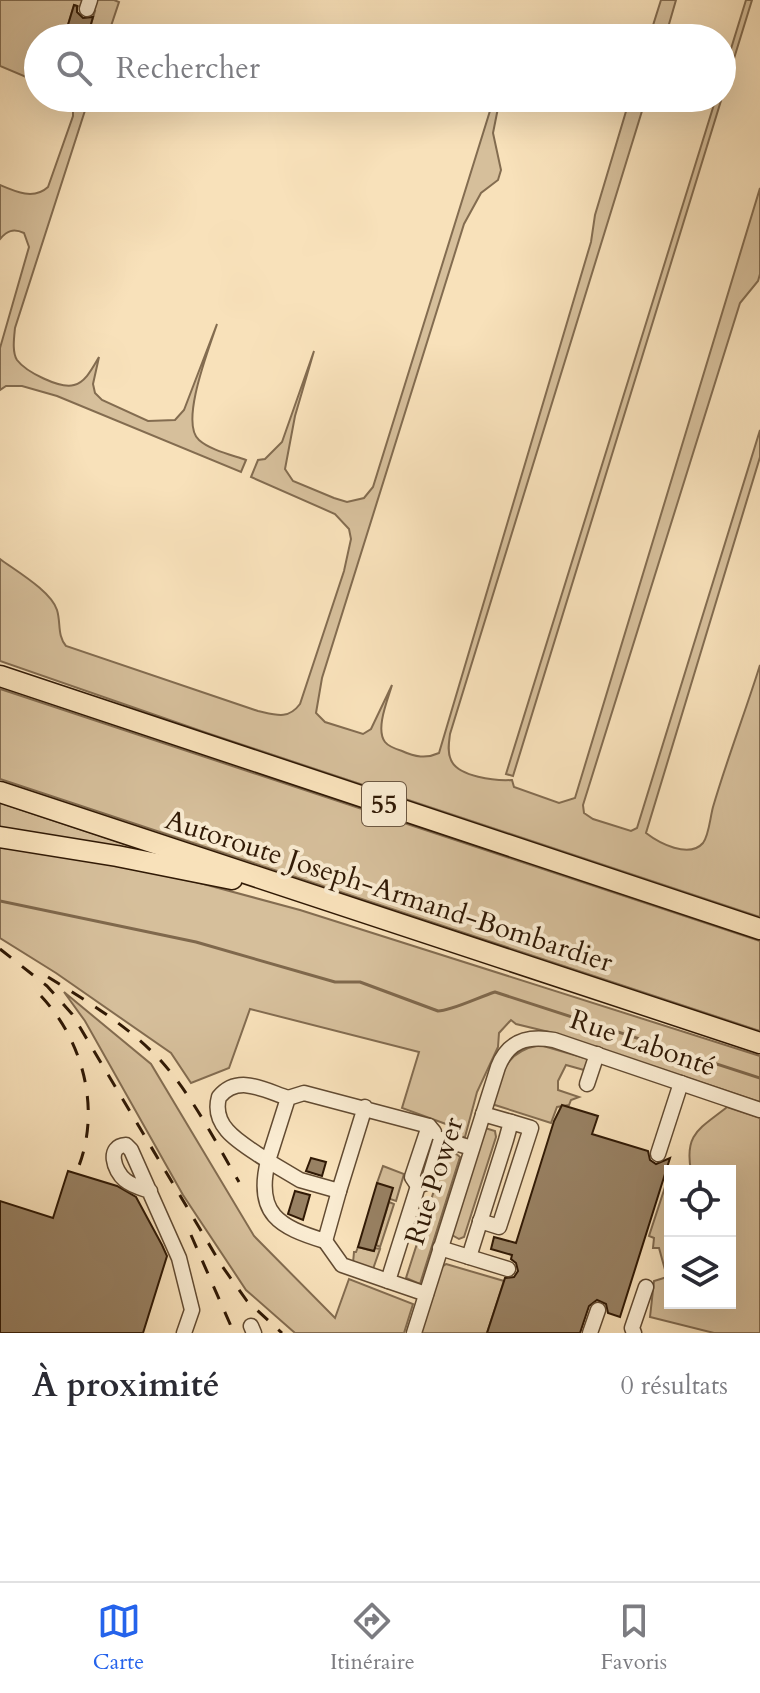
<!DOCTYPE html>
<html lang="fr">
<meta charset="utf-8">
<style>
body{margin:0;font-family:Cardo,serif;background:#f2f2f3;color:#2b2b33}
.controls{position:absolute;right:24px;bottom:24px;display:grid;overflow:hidden;border-radius:0px;box-shadow:0 8px 32px #0002}
.controls button{width:72px;height:72px;display:grid;place-items:center;padding:0;border:0;border-bottom:2px solid #e1e1e2;background:#fff;color:#2b2b33;font:40px sans-serif}
.list{margin:0;padding:0;list-style:none}
h2{display:flex;justify-content:space-between;align-items:center;height:104px;margin:0;padding:0 32px;font-size:34px}
h2 small{font-size:26px;font-weight:400;color:#7c7c81}
.icon{flex:none;width:44px;height:44px;fill:none;stroke:currentColor;stroke-width:2;stroke-linecap:round;stroke-linejoin:round}
.map{position:relative;flex:none;width:760px;height:1333px;overflow:hidden}
.search{position:absolute;background:#fff;box-shadow:0 8px 32px #0002;left:24px;right:24px;top:24px;height:88px;display:flex;align-items:center;gap:20px;box-sizing:border-box;padding:0 28px;border-radius:44px;color:#7c7c81;font-size:30px}
.sheet{height:248px;background:#fff}
nav{display:flex;justify-content:space-around;align-items:center;box-sizing:border-box;height:112px;border-top:2px solid #e1e1e2;background:#fff;font-size:22px;color:#7c7c81}
nav a{display:grid;justify-items:center;gap:4px}
nav .on{color:#2563eb}
.map>svg:first-child{display:block}
.green{fill:#d6bf9b;stroke:#836c50;stroke-width:2}
.lines{fill:none;stroke-linecap:round;stroke-linejoin:round}
.stream{stroke:#7f684c;stroke-width:3}
.building{fill:#988163;stroke:#301905;stroke-width:2}
.minor-casing{stroke:#624b32;stroke-width:17}
.highway-casing{stroke:#301905;stroke-width:23}
.minor{stroke:#faecd2;stroke-width:14}
.highway{stroke:#f8e1ba;stroke-width:20}
.rail{stroke:#301905;stroke-width:3;stroke-dasharray:14 14;stroke-linecap:butt}
.labels{text-anchor:middle;dominant-baseline:central;stroke-width:8;stroke-linejoin:round;paint-order:stroke}
.shield{fill:#faecd2;stroke:#6d5842;stroke-width:2}
.shield-label{font-size:26px;font-weight:bold;fill:#301905}
.street-label{font-size:28px;fill:#301905;stroke:#faecd2}
</style>
<div class="map">
<svg width="760" height="1333" viewBox="0 0 760 1333">
<rect width="100%" height="100%" fill="#f8e1ba"/>
<filter id="stains"><feTurbulence type="fractalNoise" baseFrequency=".0025" numOctaves="4"/><feColorMatrix values="0 0 0 0 .2 0 0 0 0 .09 0 0 0 0 .02 0 0 0 .5 -.17"/></filter>
<radialGradient id="worn" r=".72"><stop offset=".6" stop-color="#630" stop-opacity="0"/><stop offset="1" stop-color="#630" stop-opacity=".3"/></radialGradient>
<!-- green -->
<g class="green">
<path d="M0,0h114l5,2 -12,36h-20l8,-27 -21,-6 -10,33h-26v44l-38,-16z"/>
<path d="M661,0h15l-11,38h-16z"/>
<path d="M746,0h6l-239,776 -7,-2 210,-676h6v-20z"/>
<path d="M67,98h22l-74,230c-1,10 -3,24 2,32 9,12 43,29 57,25 12,-3 19,-18 25,-28l-6,27 2,9 7,7 46,21 27,-1 9,-10 33,-86c-7,22 -38,99 -18,116 11,10 33,15 47,20l-5,12 -184,-76 -35,-10h-16l-6,4v-42l29,-101 -5,-14c-11,-5 -17,-2 -24,6v-54c16,7 34,15 48,2l25,-71v-11z"/>
<path d="M494,98h6l-7,35 8,37 -3,10 -17,13 -17,31 -142,454 -6,35 9,9 38,12 8,-5 21,-44c-4,14 -17,44 -7,57 4,5 11,7 17,9 13,6 24,8 37,2l152,-511 4,-27 35,-117h16l-196,636c-1,8 -3,18 1,26 7,17 45,21 61,20l2,7 45,16 16,-5 185,-610v86l-2,7 -18,22 -157,502 1,8 9,6 38,12 6,-3 123,-398v27l-114,376c13,10 43,26 57,10 6,-8 7,-25 10,-36 14,-48 32,-94 47,-142v252l-553,-184 -207,-72v-102c16,12 51,32 57,51 4,13 0,25 9,36l192,65c18,4 30,9 42,-7l44,-133 7,-32 -2,-10 -14,-15 -84,-37 7,-17 7,-1 17,-17 32,-91 -19,65 -10,53 8,12 41,17 13,4 17,-4 9,-11z"/>
<path d="M0,689l760,252v90l-760,-252z"/>
<path d="M0,803l134,44 -2,6 -132,-21z"/>
<path d="M0,846l81,12 115,24 104,28 460,146v46l-207,-69 -37,-9 -5,-4 -12,13 -1,14 -21,45 -12,45 -13,-1 2,-9 -52,-19 17,-56 -169,-43 -21,59 -38,15 -20,-30 -115,-80 -56,-35z"/>
<path d="M64,992l87,72 103,172 81,82 14,-39 64,25 -9,29h-109l-49,-43 -63,-95 -98,-174z"/>
<path d="M540,1045l48,14 -4,11 -18,-5 -8,16v9l21,7 -8,3 -2,5 -12,2 -6,16 -56,-18 -2,-2c10,-31 11,-51 47,-58z"/>
<path d="M727,1107l33,11v215h-46l-64,-16 4,-36 13,-4 -8,-29h-6l1,-10 -5,-2 17,-52h4v119h60v-132h-39c-7,-38 9,-42 36,-64z"/>
<path d="M485,1128l10,3 1,6 -32,100 -5,2 -7,-4z"/>
<path d="M447,1150l7,2 6,5 -40,127 -14,-6z"/>
<path d="M383,1166l21,8 -8,27 -6,-2 -13,-16z"/>
<path d="M389,1202l5,2 -14,43 -4,-2z"/>
<path d="M358,1247l15,4 2,-3 5,1 -7,20 -20,-6 1,-11h2z"/>
<path d="M446,1264l58,17 -17,52h-66l21,-66z"/>
</g>
<g class="lines">
<!-- stream -->
<path class="stream" d="M0,901l196,41 139,40h25l78,29c13,0 41,-14 57,-19l265,86"/>
</g>
<!-- building -->
<g class="building">
<path d="M74,5l3,1v6l6,6 10,-1 -6,21h-23z"/>
<path d="M562,1105l36,11 -6,18 56,17 2,9 6,4 14,-6 -50,159 -12,-4 -2,-9 -9,-4 -8,6 -9,27h-93l18,-55 9,-1 4,-6 -2,-8 -5,-4 1,-4 -21,-6 3,-12 22,6 38,-122z"/>
<path d="M311,1158l15,4 -4,14 -16,-5z"/>
<path d="M68,1171l49,15 19,11 26,48 5,11 -24,77h-143v-132l53,17z"/>
<path d="M377,1183l16,5 -19,63 -16,-4z"/>
<path d="M295,1191l15,4 -7,25 -15,-6z"/>
</g>
<g class="lines">
<defs>
<g id="minor">
<path d="M87,9l3,-9"/>
<path d="M587,1084l10,-30"/>
<path d="M288,1098c-24,-8 -50,-24 -69,-1 -9,32 26,48 49,64 -13,53 11,66 57,80l14,-50"/>
<path d="M365,1107l-26,84 -39,-11 -32,-19 20,-63 16,-5 125,33"/>
<path d="M658,1154l23,-71"/>
<path d="M418,1186l-6,-9 17,-51 5,6"/>
<path d="M150,1191c-9,-3 -18,-5 -25,-11 -11,-9 -19,-34 1,-35l5,5 48,108 13,52 -8,23"/>
<path d="M480,1221l19,6 32,-99 -20,-6"/>
<path d="M325,1241l17,24 46,16"/>
<path d="M440,1248l29,9 37,-117 5,-18 -28,-8"/>
<path d="M469,1257l39,12"/>
<path d="M426,1294l-38,-13 30,-95 10,-4 13,-43 31,9"/>
<path d="M251,1326l3,7"/>
<path d="M414,1333l84,-266c10,-26 29,-32 56,-27l206,70"/>
<path d="M590,1333l8,-23"/>
<path d="M634,1333l-2,-5 14,-41"/>
</g>
<g id="highway">
<path d="M0,676l760,253"/>
<path d="M0,792l760,251"/>
<path d="M0,837l117,19 115,23"/>
</g>
</defs>
<!-- minor casing -->
<use href="#minor" class="minor-casing"/>
<!-- highway casing -->
<use href="#highway" class="highway-casing"/>
<!-- minor -->
<use href="#minor" class="minor"/>
<!-- highway -->
<use href="#highway" class="highway"/>
<!-- rail -->
<g class="rail">
<path d="M0,949l47,37 25,28 150,252 25,35 35,32"/>
<path d="M48,977c39,24 82,50 114,85 31,35 53,79 77,120"/>
<path d="M41,996c44,47 61,118 35,177"/>
<path d="M191,1235l43,98"/>
</g>
</g>
<g class="labels">
<!-- shield labels -->
<rect class="shield" x="362" y="782" width="44" height="44" rx="6"/>
<g class="shield-label">
<text x="384" y="804">55</text>
</g>
<!-- street labels -->
<g class="street-label">
<text transform="translate(389 891) rotate(18)">Autoroute Joseph-Armand-Bombardier</text>
<text transform="translate(643 1043) rotate(19)">Rue Labonté</text>
<text transform="translate(434 1181) rotate(-72)">Rue Power</text>
</g>
</g>
<rect width="100%" height="100%" filter="url(#stains)"/>
<rect width="100%" height="100%" fill="url(#worn)"/>
</svg>
<div class="controls">
<button><svg class="icon" aria-label="locate" viewBox="0 0 24 24"><circle cx="12" cy="12" r="6"/><path d="M12 2v4M12 18v4M2 12h4M18 12h4"/></svg></button>
<button><svg class="icon" aria-label="layers" viewBox="0 0 24 24"><path d="M12 4l9 5-9 5-9-5zM3 14l9 5 9-5"/></svg></button>
</div>
<div class="search"><svg class="icon" aria-label="search" viewBox="0 0 24 24"><circle cx="10" cy="10" r="6"/><path d="M15 15l6 6"/></svg>Rechercher</div>
</div>
<section class="sheet">
<h2>À proximité<small>0 résultats</small></h2>
<ul class="list">
</ul>
</section>
<nav>
<a class="on"><svg class="icon" aria-label="map" viewBox="0 0 24 24"><path d="M3 6l6-2 6 2 6-2v14l-6 2-6-2-6 2zM9 4v14M15 6v14"/></svg>Carte</a>
<a><svg class="icon" aria-label="directions" viewBox="0 0 24 24"><path d="M12 3l9 9-9 9-9-9zM9 14v-3h6M13 9l2 2-2 2"/></svg>Itinéraire</a>
<a><svg class="icon" aria-label="saved" viewBox="0 0 24 24"><path d="M7 4h10v16l-5-4-5 4z"/></svg>Favoris</a>
</nav>
